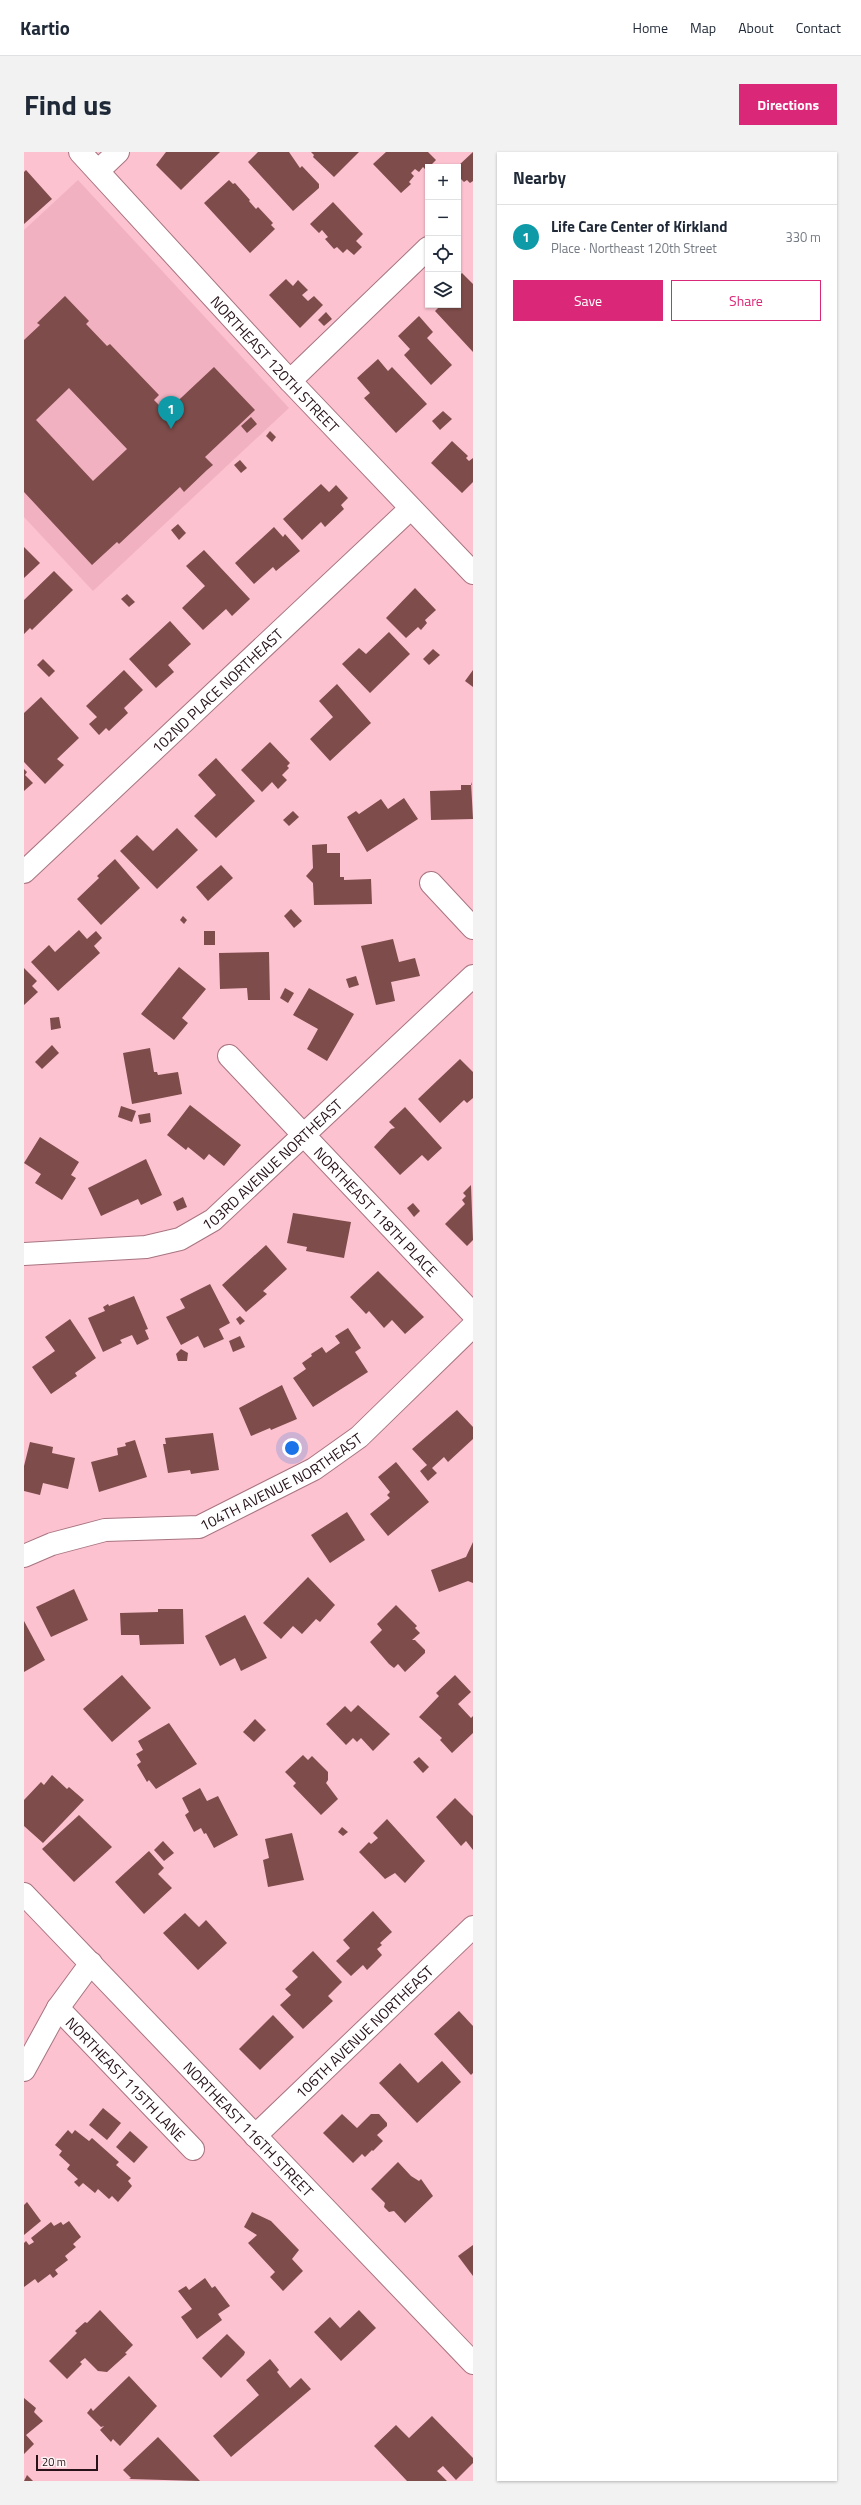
<!DOCTYPE html>
<meta charset="utf-8">
<style>
body{margin:0;font-family:"Titillium Web",sans-serif;background:#f2f2f3;color:#1f2937}
.controls{position:absolute;right:12px;top:12px;display:grid;overflow:hidden;border-radius:0px;box-shadow:0 1px 3px #0004}
.controls button{width:36px;height:36px;display:grid;place-items:center;padding:0;border:0;border-bottom:1px solid #e0e1e3;background:#fff;color:#1f2937;font:20px sans-serif}
.scale{position:absolute;left:12px;bottom:10px;width:62px;box-sizing:border-box;padding-left:4px;border:2px solid #261218;border-top:0;font-size:11px;line-height:14px;white-space:nowrap;color:#261218;-webkit-text-stroke:3px #fef2f4;paint-order:stroke}
.you{position:absolute;left:268px;top:1296px;width:14px;height:14px;margin:-10px;border:3px solid #fff;border-radius:50%;background:#1a73e8;box-shadow:0 0 0 6px #1a73e833}
.badge{display:grid;place-items:center;width:26px;height:26px;border-radius:50%;background:#db2777;color:#fff;font-size:13px;font-weight:700}
.pin{position:absolute;translate:-50% -33px;filter:drop-shadow(0 1px 2px #0008)}
.pin::after{content:'';position:absolute;top:21px;width:14px;height:12px;background:inherit;clip-path:polygon(0 0,100% 0,50% 100%)}
.list{margin:0;padding:0;list-style:none}
h2{display:flex;justify-content:space-between;align-items:center;height:52px;margin:0;padding:0 16px;font-size:17px}
h2 small{font-size:13px;font-weight:400;color:#747a83}
.list li{display:grid;grid-template-columns:26px 1fr auto;gap:12px;align-items:center;box-sizing:border-box;height:64px;padding:0 16px;border-top:1px solid #e0e1e3}
.list b{display:block;font-size:15px;white-space:nowrap}
.list p{margin:0;font-size:13px;white-space:nowrap;color:#747a83}
.list em{font-size:13px;font-style:normal;color:#747a83}
.actions{display:flex;gap:8px;padding:12px 16px}
.actions a{flex:1;padding:9px 0;border:1px solid #db2777;border-radius:0px;text-align:center;font-size:14px;color:#db2777}
.actions .main{background:#db2777;color:#fff}
.icon{flex:none;width:22px;height:22px;fill:none;stroke:currentColor;stroke-width:2;stroke-linecap:round;stroke-linejoin:round}
.map{position:relative;flex:none;width:449px;height:2329px;overflow:hidden;border-radius:0px}
header{display:flex;align-items:center;gap:24px;box-sizing:border-box;height:56px;padding:0 20px;background:#fff;border-bottom:1px solid #e0e1e3}
header strong{font-size:19px}
nav{display:flex;gap:22px;margin-inline-start:auto;font-size:14px}
.intro{display:flex;align-items:center;justify-content:space-between;box-sizing:border-box;height:96px;padding:0 24px}
h1{margin:0;font-size:28px}
.button{padding:10px 18px;border-radius:0px;background:#db2777;color:#fff;font-size:14px;font-weight:700}
main{display:flex;gap:24px;padding:0 24px}
aside{flex:1;background:#fff;border-radius:0px;box-shadow:0 1px 3px #0004}
.map>svg:first-child{display:block}
.built{fill:#f1b1c0}
.building{fill:#7e4c4a;fill-rule:evenodd}
.lines{fill:none;stroke-linecap:round;stroke-linejoin:round}
.minor-casing{stroke:#a87481;stroke-width:24}
.tertiary-casing{stroke:#a87481;stroke-width:24}
.minor{stroke:#fff;stroke-width:22}
.tertiary{stroke:#fff;stroke-width:22}
.labels{text-anchor:middle;dominant-baseline:central;stroke-width:4;stroke-linejoin:round;paint-order:stroke}
.street-label{font-size:15px;fill:#261218;stroke:#fef2f4}
</style>
<header>
<strong>Kartio</strong>
<nav><a>Home</a><a>Map</a><a>About</a><a>Contact</a></nav>
</header>
<div class="intro"><h1>Find us</h1><a class="button">Directions</a></div>
<main>
<div class="map">
<svg width="449" height="2329" viewBox="0 0 449 2329">
<rect width="100%" height="100%" fill="#fcc2d0"/>
<!-- built -->
<path class="built" d="M54,28l211,228 -196,183 -69,-74v-287z"/>
<!-- building -->
<g class="building">
<path d="M142,0h54l-39,38 -25,-25z"/>
<path d="M234,0h31l11,16 2,-2 17,18v4l-26,23 -45,-49z"/>
<path d="M287,0h48l-25,25 -21,-20 1,-2z"/>
<path d="M362,0h42l8,8 -10,10 -3,-3 -4,5 -4,-3 -4,4 3,3 -5,6 2,2 -10,9 -28,-29z"/>
<path d="M449,0v29l-3,2 -3,-3 -3,2 -6,-6v-10z"/>
<path d="M2,18l26,29 -28,25v-52z"/>
<path d="M205,28l4,4 2,-1 15,17 -1,1 7,8 2,-2 15,16 -2,2 4,4 -25,24 -46,-50z"/>
<path d="M309,50l30,32 -7,7 6,6 -8,8 -7,-6 -4,4 -6,-6 -3,2 -9,-10 3,-2 -6,-7 -3,3 -9,-9z"/>
<path d="M438,121l11,11v68l-38,-41 6,-6h17v-28z"/>
<path d="M262,127l7,7 5,-6 10,10 -6,5 6,6 6,-5 9,9 -23,23 -31,-33z"/>
<path d="M41,144l24,25 -3,3 21,22 3,-2 49,51 -5,5 12,12 48,-45 41,43 -50,47 8,8 -6,5 -23,22 -4,-5 -61,57 -2,-2 -25,23 -68,-73v-152l16,-15 -3,-2zM45,236l58,61 -34,32 -57,-61z"/>
<path d="M302,160l6,7 -8,7 -6,-6z"/>
<path d="M395,164l14,16 -6,6 25,27 -21,20 -27,-30 6,-6 -12,-13z"/>
<path d="M354,207l10,12 4,-4 35,37 -31,29 -32,-35 6,-5 -13,-15z"/>
<path d="M419,259l9,8 -12,11 -8,-9z"/>
<path d="M227,265l6,7 -10,9 -6,-7z"/>
<path d="M246,279l6,6 -4,5 -6,-6z"/>
<path d="M428,289l16,15 -2,2 3,3 4,-3v24l-11,11 -31,-30z"/>
<path d="M216,308l7,8 -6,5 -7,-8z"/>
<path d="M297,332l8,8 7,-7 12,13 -7,7 3,4 -19,18 -4,-5 -19,18 -19,-21z"/>
<path d="M154,372l8,9 -7,7 -8,-10z"/>
<path d="M250,375l9,10 2,-3 15,17 -24,20 -3,-4 -19,17 -19,-21z"/>
<path d="M0,395l16,16 -16,15z"/>
<path d="M180,398l46,49 -18,17 -6,-7 -23,21 -21,-22 23,-22 -19,-20z"/>
<path d="M30,419l19,19 -41,40 -2,-2 -6,6v-34z"/>
<path d="M391,436l21,22 -11,10 2,3 -6,7 -3,-3 -12,11 -20,-20z"/>
<path d="M103,442l8,8 -6,5 -8,-8z"/>
<path d="M146,469l21,23 -23,21 6,7 -18,16 -27,-29z"/>
<path d="M365,480l21,22 -40,39 -28,-29 17,-16 7,6z"/>
<path d="M409,497l7,6 -11,10 -6,-6z"/>
<path d="M19,507l12,12 -6,6 -12,-12z"/>
<path d="M100,518l19,20 -19,18 4,5 -19,18 -3,-3 -7,7 -10,-11 8,-7 -11,-11z"/>
<path d="M449,518v17l-8,-6z"/>
<path d="M313,532l34,39 -41,38 -20,-22 23,-22 -14,-16z"/>
<path d="M17,545l38,41 -22,21 7,6 -19,19 -21,-22v-49z"/>
<path d="M246,590l20,21 -3,3 2,2 -7,7 5,5 -9,9 -6,-7 -10,10 -21,-22z"/>
<path d="M192,606l39,43 -39,37 -22,-22 22,-21 -18,-20z"/>
<path d="M0,617l3,3 -2,3 8,8 -9,8z"/>
<path d="M447,630l2,37 -42,1 -1,-29 31,-1v-5h11z"/>
<path d="M380,646l14,21 -51,33 -20,-35 9,-6 3,3 22,-15 7,10z"/>
<path d="M269,659l6,6 -10,9 -6,-6z"/>
<path d="M153,676l21,22 -41,39 -37,-38 17,-16 16,16z"/>
<path d="M303,692v9h13v24h4v3l27,-1 1,25 -58,1 -1,-22 -7,-7 7,-8 -1,-23z"/>
<path d="M91,707l25,29 -39,37 -24,-26 22,-21 -2,-2z"/>
<path d="M197,713l12,13 -25,23 -12,-14z"/>
<path d="M267,757l11,12 -8,7 -10,-12z"/>
<path d="M159,764l4,4 -3,4 -4,-4z"/>
<path d="M55,778l8,9 9,-8 6,7 -8,8 6,7 -42,38 -27,-29 18,-17 6,7z"/>
<rect x="180" y="779" width="11" height="14"/>
<path d="M369,787l6,23 16,-4 5,18 -29,6 4,19 -19,4 -15,-59z"/>
<path d="M245,800l1,48h-22l-1,-12 -27,1 -1,-36z"/>
<path d="M155,815l27,22 -24,29 6,5 -14,17 -33,-26z"/>
<path d="M0,816l13,13 -5,5 6,6 -14,13z"/>
<path d="M332,824l3,9 -10,3 -3,-9z"/>
<path d="M261,836l9,5 -6,10 -8,-5z"/>
<path d="M285,836l45,26 -27,47 -20,-12 11,-20 -25,-14z"/>
<path d="M35,865l2,11 -10,2 -1,-12z"/>
<path d="M28,893l7,8 -17,16 -7,-7z"/>
<path d="M126,896l4,24h3l1,3 20,-3 4,22 -50,10 -9,-51z"/>
<path d="M436,907l13,13v26l-6,5 -3,-3 -24,23 -22,-24z"/>
<path d="M166,953l51,40 -17,21 -15,-12 -5,6 -16,-13 -2,3 -19,-15z"/>
<path d="M97,954l15,5 -4,11 -14,-5z"/>
<path d="M381,955l37,41 -14,13 -6,-6 -22,20 -26,-28 17,-18 4,-1 -6,-6z"/>
<path d="M126,961l1,9 -11,2 -2,-9z"/>
<path d="M16,985l39,25 -8,13 5,3 -14,22 -27,-17 6,-9 -17,-11z"/>
<path d="M122,1007l16,36 -21,10 -3,-6 -37,17 -13,-28z"/>
<path d="M447,1033l2,55 -6,6 -22,-22 20,-20 -3,-4 4,-4 -3,-3z"/>
<path d="M159,1045l4,10 -10,4 -4,-9z"/>
<path d="M389,1051l7,8 -6,6 -7,-9z"/>
<path d="M269,1061l58,9 -7,36 -38,-7 1,-4 -20,-4z"/>
<path d="M242,1093l21,24 -24,22 4,3 -21,18 -24,-27z"/>
<path d="M354,1119l46,46 -19,17 -13,-14 -8,8 -15,-17 -3,3 -16,-17z"/>
<path d="M186,1132l20,39 -11,6 5,10 -20,9 -6,-12 -17,9 -15,-28 19,-9 -5,-9z"/>
<path d="M110,1144l14,33 -3,1 4,9 -12,6 -5,-10 -12,5 2,3 -19,9 -15,-34 17,-7 -2,-4 5,-3 1,2z"/>
<path d="M216,1164l5,5 -5,4 -4,-6z"/>
<path d="M46,1167l26,39 -21,15 2,3 -26,18 -19,-27 23,-16 -10,-14z"/>
<path d="M324,1176l13,20 -6,4 13,20 -55,35 -20,-29 13,-9 -4,-6 10,-7 -1,-2 11,-7 4,6 14,-10 -5,-7z"/>
<path d="M216,1184l5,11 -12,5 -4,-11z"/>
<path d="M157,1197l7,4 -1,8h-9l-2,-7z"/>
<path d="M258,1233l15,34 -26,11 -1,-2 -19,8 -12,-28z"/>
<path d="M433,1258l16,17v12l-25,23 -4,-5 -12,11 5,5 -9,8 -8,-10 7,-6 -15,-16z"/>
<path d="M189,1281l6,37 -28,4 -1,-4 -22,3 -5,-29h3l-1,-6z"/>
<path d="M111,1288l12,37 -48,15 -8,-30 27,-7 -1,-7 9,-2 -1,-3z"/>
<path d="M6,1290l23,5 -1,6 23,5 -7,31 -25,-6 -3,12 -16,-4v-25z"/>
<path d="M372,1310l33,40 -41,34 -18,-22 20,-16 -3,-3 3,-3 -12,-15z"/>
<path d="M323,1360l18,28 -35,23 -19,-28z"/>
<path d="M449,1390v41l-5,-2 -29,11 -8,-22 35,-13z"/>
<path d="M284,1425l27,28 -15,17 -4,-3 -14,15 -9,-8 -12,13 -18,-16z"/>
<path d="M50,1437l14,31 -37,17 -15,-30z"/>
<path d="M372,1453l21,21 -2,2 5,5 -8,7h3l10,10v3l-20,19 -7,-8 -4,4 -5,-4 -19,-22 12,-12 -5,-6z"/>
<path d="M134,1457h25l1,35 -44,1 -1,-10h-18l-1,-22 38,-1z"/>
<path d="M221,1463l22,43 -26,13 -6,-13 -15,8 -15,-30z"/>
<path d="M0,1469l21,39 -21,12z"/>
<path d="M98,1523l29,33 -39,34 -29,-33z"/>
<path d="M431,1523l16,17 -13,12 13,14 2,-2v17l-21,20 -12,-13 2,-2 -23,-21 20,-21 -3,-3z"/>
<path d="M334,1553l32,29 -17,17 -12,-13 -4,4 -4,-4 -7,7 -20,-21 19,-18 6,6z"/>
<path d="M231,1567l11,11 -12,12 -11,-10z"/>
<path d="M145,1571l28,41 -41,25 -7,-9 -2,2 -10,-17 4,-3 -5,-8 7,-4 -5,-9z"/>
<path d="M279,1603l5,5 4,-4 16,16v8l-2,3 12,16 -17,16 -28,-29 3,-3 -11,-11z"/>
<path d="M395,1605l10,10 -6,6 -10,-11z"/>
<path d="M28,1623l15,14 2,-2 15,13 -41,43 -19,-17v-26l17,-18 3,3z"/>
<path d="M176,1636l7,13 11,-5 20,39 -24,13 -8,-15 -2,1 -3,-6 -7,4 -9,-17 4,-3 -7,-14z"/>
<path d="M431,1646l18,18v34l-7,-9 -5,5 -25,-29z"/>
<path d="M55,1663l33,32 -38,35 -32,-33z"/>
<path d="M363,1667l38,42 -20,22 -10,-10 -10,6 -26,-27 10,-10 2,2 7,-6 -5,-5z"/>
<path d="M318,1675l6,5 -5,4 -5,-4z"/>
<path d="M268,1681l12,47 -36,7 -5,-27 6,-2 -4,-19z"/>
<path d="M139,1689l11,12 -10,8 -10,-11z"/>
<path d="M125,1699l15,17 -6,6 14,14 -28,26 -29,-32z"/>
<path d="M349,1759l19,21 -12,11 2,2 -5,4 5,6 -15,15 -4,-5 -12,11 -15,-15 14,-13 -7,-8z"/>
<path d="M161,1761l14,14 7,-7 21,23 -29,27 -35,-37z"/>
<path d="M289,1799l29,31 -14,14 5,5 -30,28 -23,-24 11,-10 -6,-6 13,-12 -6,-6z"/>
<path d="M435,1859l14,15v47l-2,2 -37,-41z"/>
<path d="M249,1863l21,22 -34,33 -21,-21z"/>
<path d="M418,1909l19,21 -44,41 -38,-40 21,-20 18,20z"/>
<path d="M79,1956l18,15 -14,17 -18,-15z"/>
<path d="M318,1962l15,14 14,-14h8l8,9v3l-10,9 6,6 -10,10 -1,-1 -7,7 -3,-3 -9,9 -30,-30z"/>
<path d="M44,1978l4,4 3,-4 14,11 3,-3 27,24 -3,3 15,13 -3,3 4,5 -14,16 -6,-6 -3,3 -11,-10 -3,4 -12,-10 -4,4 -5,-5 4,-3 -11,-10 3,-4 -11,-10 3,-4 -7,-6z"/>
<path d="M106,1979l18,16 -14,16 -18,-16z"/>
<path d="M374,2010l13,14 8,5 2,-2 12,17 -28,27 -11,-12 -5,1 -5,-5 1,-4 -14,-14z"/>
<path d="M3,2050l14,19 -17,14v-30z"/>
<path d="M228,2060l19,9 28,29 -7,9 11,12 -20,20 -13,-14 5,-5 -27,-29 9,-8 -13,-8z"/>
<path d="M45,2069l12,16 -8,7 3,3 -11,9 3,4 -13,10 3,4 -5,4 -3,-4 -12,9 -3,-4 -11,8v-44l2,-2 3,4 5,-3 -3,-4 20,-16 3,4 7,-4 2,3z"/>
<path d="M449,2093v31l-15,-20z"/>
<path d="M181,2126l7,10 3,-2 15,20 -12,8 4,6 -25,19 -16,-22 11,-8 -14,-18 8,-5 3,4z"/>
<path d="M76,2158l33,35 -8,8 2,1 -20,18 -9,-1 -13,-13 -5,4 2,2 -15,15 -18,-18 28,-28 -2,-2 10,-9 2,1z"/>
<path d="M335,2158l17,18 -35,33 -27,-29 16,-15 10,11z"/>
<path d="M203,2182l18,18 -1,3 -23,23 -19,-20z"/>
<path d="M246,2207l9,11 -2,2 13,16 11,-10 10,11 -80,68 -18,-21 46,-41 -13,-15z"/>
<path d="M105,2224l28,30 -37,40 -7,-7 -2,3 -11,-12 4,-4 -3,1 -14,-14 4,-5 2,3z"/>
<path d="M0,2246l12,10 -2,4 9,9 -17,14 8,9 -10,10z"/>
<path d="M408,2264l41,42v5l-17,17 -13,-14 -6,5 10,10h-40l-33,-35 22,-21 13,13z"/>
<path d="M134,2285l42,44 -71,-2 2,-1 -8,-8z"/>
<path d="M3,2323l6,6h-9z"/>
</g>
<g class="lines">
<defs>
<g id="minor">
<path id="s1" d="M56,0l210,229 183,192"/>
<path d="M74,19l20,-19"/>
<path d="M266,229l138,-133"/>
<path id="s2" d="M0,720l386,-363"/>
<path d="M407,731l42,45"/>
<path id="s3" d="M205,904l244,258"/>
<path id="s4" d="M0,1102l122,-7 34,-8 33,-19 260,-244"/>
<path id="s5" d="M0,1404l28,-12 53,-14 94,-3 115,-58 45,-32 114,-111"/>
<path id="s6" d="M34,1856l135,141"/>
<path d="M0,1918l34,-62 33,-45"/>
<path id="s7" d="M231,1984l218,-209"/>
</g>
<g id="tertiary">
<path id="s8" d="M0,1742l449,469"/>
</g>
</defs>
<!-- minor casing -->
<use href="#minor" class="minor-casing"/>
<!-- tertiary casing -->
<use href="#tertiary" class="tertiary-casing"/>
<!-- minor -->
<use href="#minor" class="minor"/>
<!-- tertiary -->
<use href="#tertiary" class="tertiary"/>
</g>
<g class="labels">
<!-- street labels -->
<g class="street-label">
<text stroke="none"><textPath href="#s1" startOffset="288">NORTHEAST 120TH STREET</textPath></text>
<text stroke="none"><textPath href="#s2" startOffset="265">102ND PLACE NORTHEAST</textPath></text>
<text stroke="none"><textPath href="#s4" startOffset="276">103RD AVENUE NORTHEAST</textPath></text>
<text stroke="none"><textPath href="#s3" startOffset="214">NORTHEAST 118TH PLACE</textPath></text>
<text stroke="none"><textPath href="#s5" startOffset="273">104TH AVENUE NORTHEAST</textPath></text>
<text stroke="none"><textPath href="#s7" startOffset="151">106TH AVENUE NORTHEAST</textPath></text>
<text stroke="none"><textPath href="#s6" startOffset="98">NORTHEAST 115TH LANE</textPath></text>
<text stroke="none"><textPath href="#s8" startOffset="325">NORTHEAST 116TH STREET</textPath></text>
</g>
</g>
</svg>
<div class="controls">
<button>+</button>
<button>−</button>
<button><svg class="icon" aria-label="locate" viewBox="0 0 24 24"><circle cx="12" cy="12" r="6"/><path d="M12 2v4M12 18v4M2 12h4M18 12h4"/></svg></button>
<button><svg class="icon" aria-label="layers" viewBox="0 0 24 24"><path d="M12 4l9 5-9 5-9-5zM3 14l9 5 9-5"/></svg></button>
</div>
<div class="scale">20 m</div>
<div class="you"></div>
<div class="pin badge" style="left:147px;top:277px;background:#0f9aa8">1</div>
</div>
<aside>
<h2>Nearby<small></small></h2>
<ul class="list">
<li><span class="badge" style="background:#0f9aa8">1</span><div><b>Life Care Center of Kirkland</b><p>Place · Northeast 120th Street</p></div><em>330 m</em></li>
</ul>
<div class="actions"><a class="main">Save</a><a>Share</a></div>
</aside>
</main>
